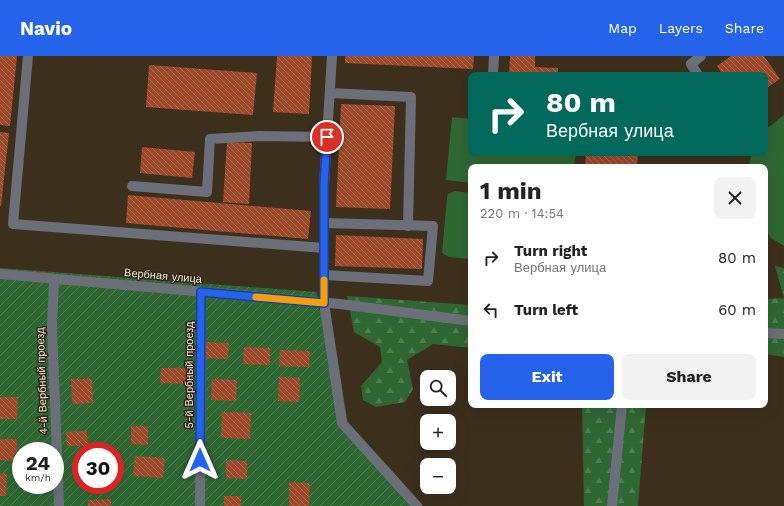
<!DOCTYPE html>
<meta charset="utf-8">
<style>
body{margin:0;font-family:"Work Sans",sans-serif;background:#f2f2f2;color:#222;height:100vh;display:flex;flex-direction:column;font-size:15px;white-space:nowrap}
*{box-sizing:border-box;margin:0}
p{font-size:13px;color:#767676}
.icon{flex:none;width:22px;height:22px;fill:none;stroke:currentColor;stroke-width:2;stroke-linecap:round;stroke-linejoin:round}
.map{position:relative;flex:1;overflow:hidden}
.panel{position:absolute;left:468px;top:108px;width:300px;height:244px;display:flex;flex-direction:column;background:#fff;border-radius:8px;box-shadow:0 4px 16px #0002}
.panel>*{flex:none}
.top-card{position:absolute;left:468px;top:16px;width:300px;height:84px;border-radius:8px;box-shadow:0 4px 16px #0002;background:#00695c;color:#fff;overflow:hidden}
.fabs{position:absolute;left:420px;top:314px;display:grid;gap:8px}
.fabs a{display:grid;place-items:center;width:36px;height:36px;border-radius:8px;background:#fff;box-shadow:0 4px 16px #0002;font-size:20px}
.speed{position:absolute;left:12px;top:386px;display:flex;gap:8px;font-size:20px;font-weight:700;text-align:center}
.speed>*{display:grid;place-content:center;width:52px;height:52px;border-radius:50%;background:#fff;box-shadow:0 4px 16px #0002;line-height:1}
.speed small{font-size:10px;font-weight:400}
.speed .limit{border:6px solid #d22;background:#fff;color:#111}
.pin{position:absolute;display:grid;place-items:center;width:34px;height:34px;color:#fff;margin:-17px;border:2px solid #fff;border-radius:50%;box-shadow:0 1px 4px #0007}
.me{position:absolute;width:44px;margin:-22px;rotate:0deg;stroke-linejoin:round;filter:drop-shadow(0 0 3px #0008)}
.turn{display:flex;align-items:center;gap:14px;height:84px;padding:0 12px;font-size:18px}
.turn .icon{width:52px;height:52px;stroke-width:2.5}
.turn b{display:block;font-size:28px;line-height:34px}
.round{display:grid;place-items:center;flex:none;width:42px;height:42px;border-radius:8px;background:#f2f2f2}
.head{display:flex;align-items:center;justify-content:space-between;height:68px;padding:0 12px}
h1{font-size:24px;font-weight:700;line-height:30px}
.primary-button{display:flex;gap:8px;margin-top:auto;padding:8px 12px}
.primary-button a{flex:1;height:46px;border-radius:8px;background:#2563eb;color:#fff;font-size:16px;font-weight:700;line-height:46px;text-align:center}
.primary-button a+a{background:#f2f2f2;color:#222}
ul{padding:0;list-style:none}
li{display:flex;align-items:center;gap:12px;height:52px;padding:0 12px}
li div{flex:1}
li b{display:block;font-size:15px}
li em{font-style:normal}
header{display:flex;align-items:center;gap:24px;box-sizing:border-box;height:56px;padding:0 20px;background:#2563eb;color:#fff}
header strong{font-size:19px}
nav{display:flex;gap:22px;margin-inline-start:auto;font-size:14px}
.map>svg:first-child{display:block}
.green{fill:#2f6733}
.forest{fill:url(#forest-firs)}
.garden{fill:url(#garden-furrows);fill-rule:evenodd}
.building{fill:url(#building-back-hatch)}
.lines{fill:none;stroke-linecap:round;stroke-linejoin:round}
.minor{stroke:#6a6f79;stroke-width:10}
.route-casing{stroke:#184099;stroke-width:10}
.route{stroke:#2563eb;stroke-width:7}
.slow{stroke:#f59e0b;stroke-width:7}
.labels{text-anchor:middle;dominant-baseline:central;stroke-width:3;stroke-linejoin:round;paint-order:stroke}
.street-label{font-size:11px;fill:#eee6da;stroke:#322612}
</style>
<header>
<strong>Navio</strong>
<nav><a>Map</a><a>Layers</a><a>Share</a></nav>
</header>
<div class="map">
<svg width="784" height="450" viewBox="0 0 784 450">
<defs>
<pattern id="forest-firs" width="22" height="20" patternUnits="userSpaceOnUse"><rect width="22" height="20" fill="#2f6733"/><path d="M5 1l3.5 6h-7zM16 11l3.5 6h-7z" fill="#4d7d50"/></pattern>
<pattern id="garden-furrows" width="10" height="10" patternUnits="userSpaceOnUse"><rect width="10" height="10" fill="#2f6733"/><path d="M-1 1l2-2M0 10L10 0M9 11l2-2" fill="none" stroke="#4d7d50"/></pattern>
<pattern id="building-back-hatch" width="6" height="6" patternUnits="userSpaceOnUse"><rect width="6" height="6" fill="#9c4929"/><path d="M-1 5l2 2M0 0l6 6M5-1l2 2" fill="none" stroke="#af6c52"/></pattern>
</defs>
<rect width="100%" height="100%" fill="#3c301c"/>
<g class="green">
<path d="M784,59V190L771,182L765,173V111H748L752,97H765V74Z"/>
<path d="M452,61L471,63V97H576L574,111H471V127L446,124Z"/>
<path d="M455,135L471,137V203L449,201L442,197L447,142L448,138Z"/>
</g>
<g class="forest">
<path d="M775,210L784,212V301L765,298V243L784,242Z"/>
<path d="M347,240L471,249V292L433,288L407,304L413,333L405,346L376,351L363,344L361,330L382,306L380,291L354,276Z"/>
<path d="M582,349H646L638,450H584Z"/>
</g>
<path class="garden" d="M0,212L317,236L319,254L330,255L348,369L423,450H0ZM21,395H55V429H21ZM81,395H115V429H81Z"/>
<g class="building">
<path d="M0,0H17L10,70L0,69Z"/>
<path d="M277,0H312L309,58L273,56Z"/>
<path d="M345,0H474L473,13L345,7Z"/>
<path d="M510,0H535V11L558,12V19H509Z"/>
<path d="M731,0H764L780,23L765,33V19H723L717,10Z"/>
<path d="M149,9L257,17L253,59L146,51Z"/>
<path d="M341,48L395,50L390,153L336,151Z"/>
<path d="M0,76L9,77L1,150H0Z"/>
<path d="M227,86L252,87L249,148L223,146Z"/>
<path d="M142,91L195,96L192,122L140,117Z"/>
<path d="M586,97H638L637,111H585Z"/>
<path d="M128,139L311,155L308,183L126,167Z"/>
<path d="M336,179L423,183L422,213L335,210Z"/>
<path d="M204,286L229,287L228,303L203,302Z"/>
<path d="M244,291L270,292V309L243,308Z"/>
<path d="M280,294L310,295L309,311L279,310Z"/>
<path d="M161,312H189L188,328L160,327Z"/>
<path d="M279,321L300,322L299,346L278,345Z"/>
<path d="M71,323H92L93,347L72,348Z"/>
<path d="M212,323L237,324L236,345L211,344Z"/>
<path d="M0,341H18L17,363H0Z"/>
<path d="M222,356L251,357L250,383L221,382Z"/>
<path d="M131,370H148V389L131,388Z"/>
<path d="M87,375L88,390H67L66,376Z"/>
<path d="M0,383H17V405L0,404Z"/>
<path d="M135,400L165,402L163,422L133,420Z"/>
<path d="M226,404L247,405V423L226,422Z"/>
<path d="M0,417L7,418L6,440H0Z"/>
<path d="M289,426L310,427L309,450H289Z"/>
<rect x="224" y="440" width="17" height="10"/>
<path d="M111,443V450H88V444Z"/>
</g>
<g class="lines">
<g class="minor">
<path d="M28,0L13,168L324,192"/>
<path d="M332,0L324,129V247L342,367L417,450"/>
<path d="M493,19L494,0"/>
<path d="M698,19L691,8L701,0"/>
<path d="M330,37L411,41L408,170"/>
<path d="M132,130L207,136L210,83L259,80L327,81"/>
<path d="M0,218L340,248L471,265"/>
<path d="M324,219L428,225L433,170L324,167"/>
<path d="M54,223L52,271L59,450"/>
<path d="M765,277L784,278"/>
<path d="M200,450L201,236"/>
<path d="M612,450L622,349"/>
</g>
</g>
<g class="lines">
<defs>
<path id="route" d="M200,404L201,236L324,247V129L327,81"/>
</defs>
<use href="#route" class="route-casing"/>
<use href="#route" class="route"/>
<path class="slow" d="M256,241L324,247V224"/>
</g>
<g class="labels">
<g class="street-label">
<text transform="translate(163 220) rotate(5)">Вербная улица</text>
<text transform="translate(189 319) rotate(-90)">5-й Вербный проезд</text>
<text transform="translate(42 325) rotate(-92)">4-й Вербный проезд</text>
</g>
</g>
</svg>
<div class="fabs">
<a><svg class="icon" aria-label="search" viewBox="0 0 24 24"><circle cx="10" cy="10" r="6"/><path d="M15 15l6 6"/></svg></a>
<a>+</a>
<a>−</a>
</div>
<div class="speed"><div>24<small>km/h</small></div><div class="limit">30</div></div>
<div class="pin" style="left:327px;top:81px;background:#d93025"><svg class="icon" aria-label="arrive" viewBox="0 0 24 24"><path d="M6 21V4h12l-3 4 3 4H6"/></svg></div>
<svg class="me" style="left:200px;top:404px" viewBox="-20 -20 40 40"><path d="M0-17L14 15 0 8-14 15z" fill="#2563eb" stroke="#fff" stroke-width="4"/></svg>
<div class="top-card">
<div class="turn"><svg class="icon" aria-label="right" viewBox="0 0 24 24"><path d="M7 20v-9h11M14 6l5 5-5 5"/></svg><div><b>80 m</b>Вербная улица</div></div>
</div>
<section class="panel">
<div class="head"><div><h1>1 min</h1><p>220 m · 14:54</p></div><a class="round"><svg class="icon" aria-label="close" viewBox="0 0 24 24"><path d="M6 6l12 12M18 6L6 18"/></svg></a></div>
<ul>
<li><svg class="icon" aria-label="right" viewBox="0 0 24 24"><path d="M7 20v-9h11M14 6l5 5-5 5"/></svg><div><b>Turn right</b><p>Вербная улица</p></div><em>80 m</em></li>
<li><svg class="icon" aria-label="left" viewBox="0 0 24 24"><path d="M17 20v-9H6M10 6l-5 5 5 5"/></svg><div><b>Turn left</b></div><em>60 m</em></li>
</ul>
<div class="primary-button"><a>Exit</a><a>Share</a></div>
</section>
</div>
